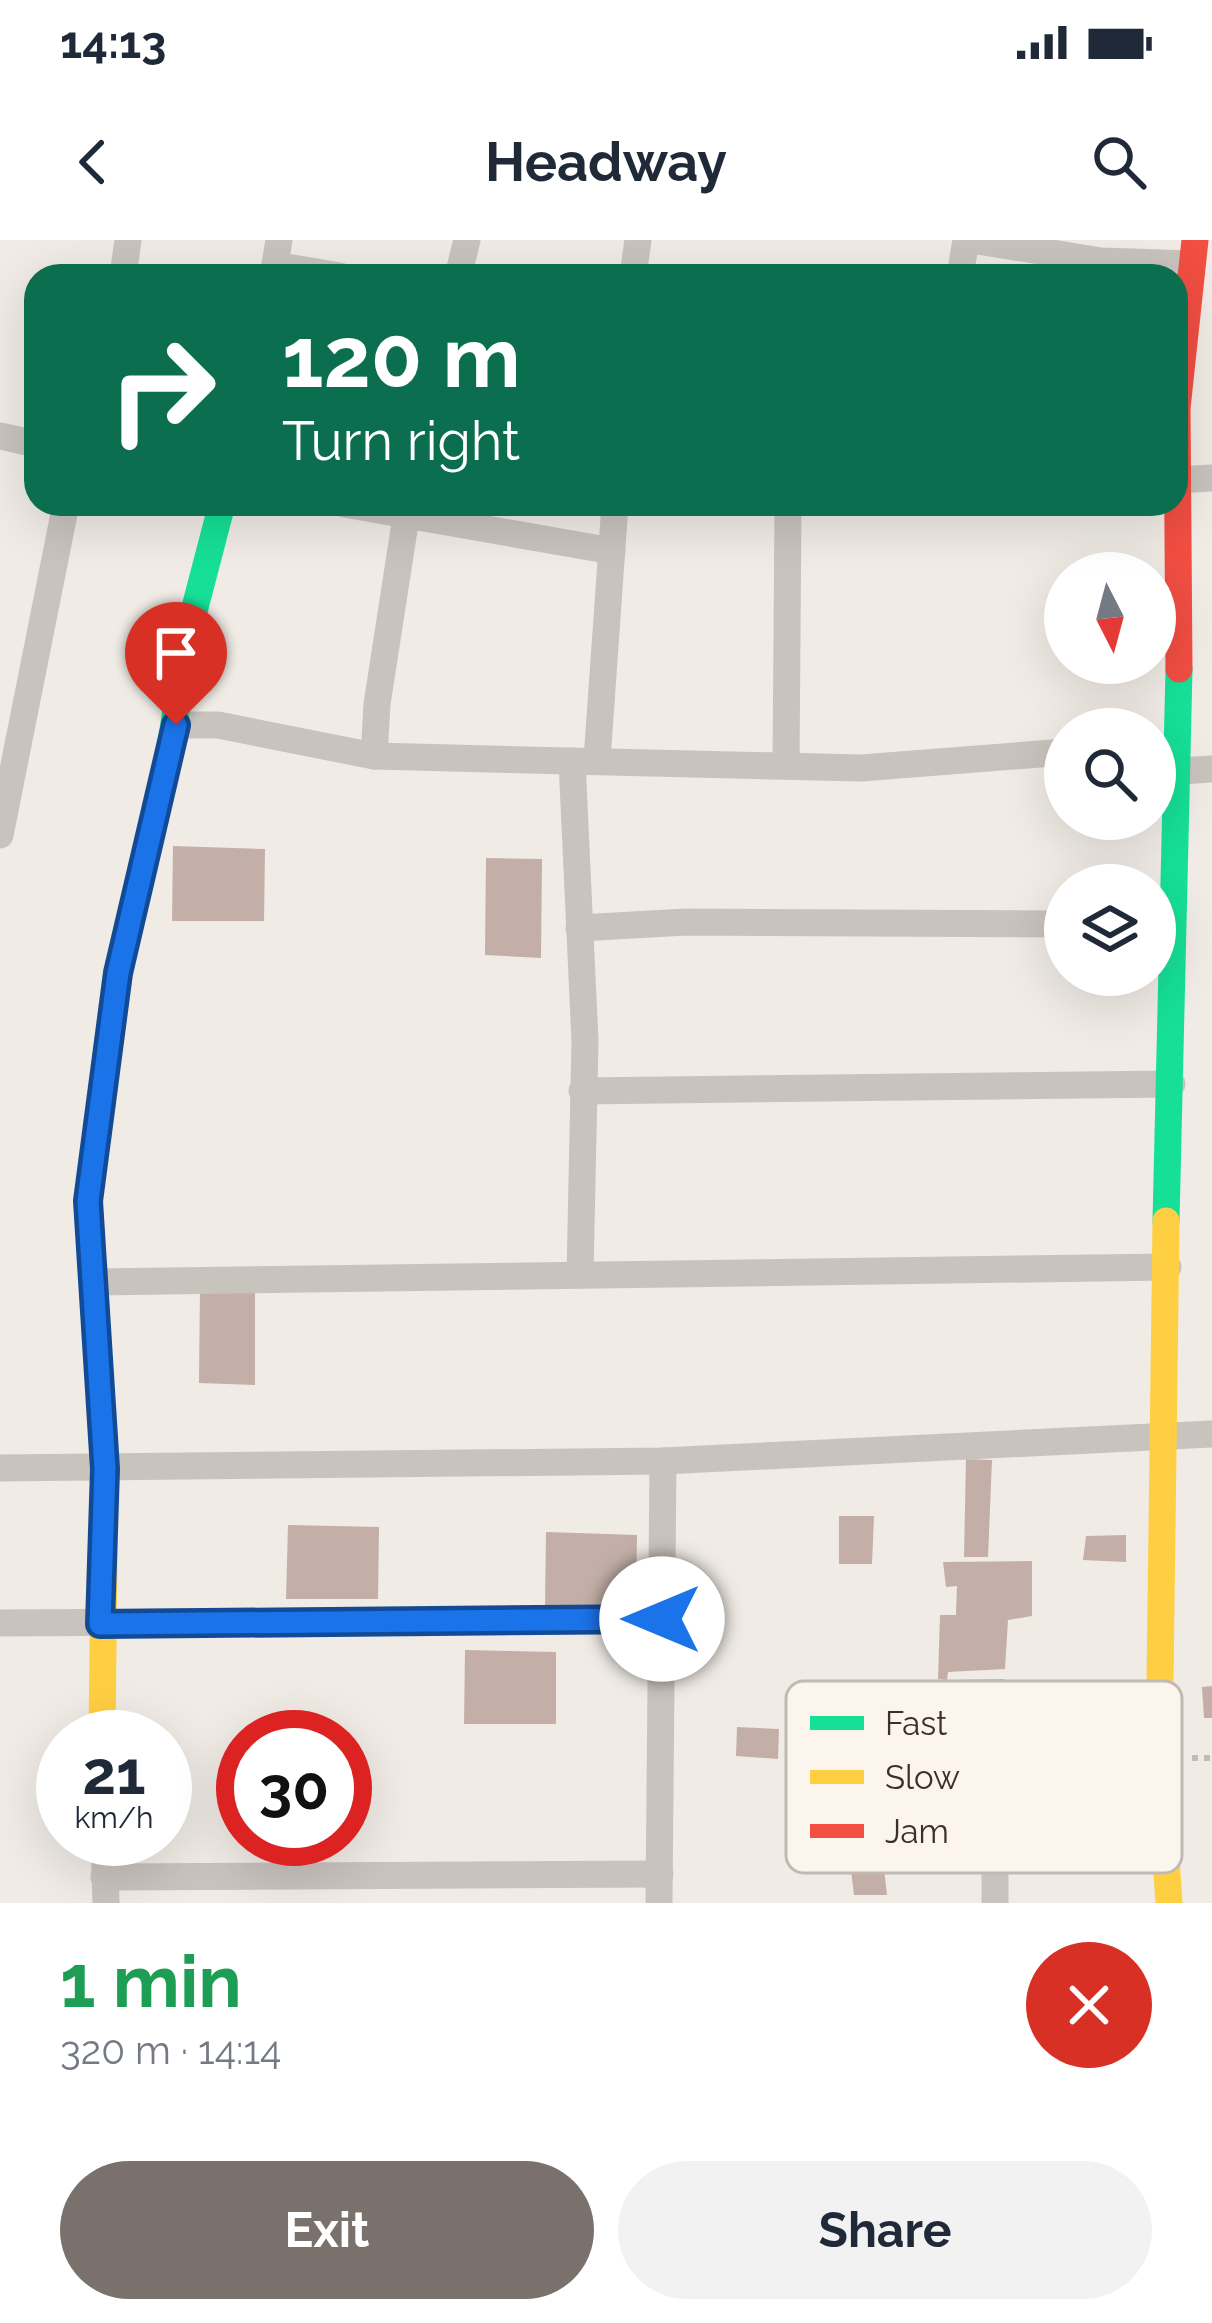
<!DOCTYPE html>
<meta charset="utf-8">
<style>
body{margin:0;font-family:Raleway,sans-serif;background:#f2f2f3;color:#1f2937;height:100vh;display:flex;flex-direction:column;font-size:45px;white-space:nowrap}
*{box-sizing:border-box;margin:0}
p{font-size:39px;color:#747a83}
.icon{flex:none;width:66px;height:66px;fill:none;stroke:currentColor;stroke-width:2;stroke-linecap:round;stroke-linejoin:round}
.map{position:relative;height:1663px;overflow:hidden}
.drawer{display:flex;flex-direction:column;background:#fff;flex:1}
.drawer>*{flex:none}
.banner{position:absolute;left:24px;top:24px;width:1164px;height:252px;border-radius:36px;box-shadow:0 12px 48px #0002;background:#0b6e4f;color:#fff;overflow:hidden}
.needle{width:78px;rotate:174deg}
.controls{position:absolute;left:1044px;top:312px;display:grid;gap:24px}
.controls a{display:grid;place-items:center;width:132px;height:132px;border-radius:50%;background:#fff;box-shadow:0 12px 48px #0002;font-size:60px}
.speed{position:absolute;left:36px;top:1470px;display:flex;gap:24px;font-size:60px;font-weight:700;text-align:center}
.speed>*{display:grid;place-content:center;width:156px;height:156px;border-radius:50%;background:#fff;box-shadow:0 12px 48px #0002;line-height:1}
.speed small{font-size:30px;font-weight:400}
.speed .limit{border:18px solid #d22;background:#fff;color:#111}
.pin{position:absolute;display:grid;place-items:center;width:102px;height:102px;color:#fff;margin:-123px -51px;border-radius:50% 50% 50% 0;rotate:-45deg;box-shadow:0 0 12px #0007}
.pin .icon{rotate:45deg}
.me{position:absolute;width:132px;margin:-66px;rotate:270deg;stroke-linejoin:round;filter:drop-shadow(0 0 9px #0008)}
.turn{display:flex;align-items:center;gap:42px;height:252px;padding:0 60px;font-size:54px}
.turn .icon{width:156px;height:156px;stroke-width:2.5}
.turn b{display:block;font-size:84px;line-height:102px}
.round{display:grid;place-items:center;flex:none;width:126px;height:126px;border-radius:63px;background:#f2f2f3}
.overview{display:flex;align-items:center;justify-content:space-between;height:204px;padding:0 60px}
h1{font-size:72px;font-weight:700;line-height:90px;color:#1e9e55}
.cta{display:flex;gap:24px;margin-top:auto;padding:24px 60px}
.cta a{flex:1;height:138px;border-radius:72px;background:#7a716c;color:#fff;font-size:48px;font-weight:700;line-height:138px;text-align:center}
.cta a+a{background:#f2f2f3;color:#1f2937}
.status{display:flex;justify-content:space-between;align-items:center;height:84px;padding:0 60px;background:#fff;direction:ltr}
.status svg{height:33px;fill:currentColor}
header{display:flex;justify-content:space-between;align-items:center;height:156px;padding:0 60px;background:#fff;font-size:54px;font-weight:700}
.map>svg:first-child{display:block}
.building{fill:#c3afa7}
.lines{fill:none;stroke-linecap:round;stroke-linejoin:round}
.path{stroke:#c2bbb6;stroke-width:6;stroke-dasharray:6 6;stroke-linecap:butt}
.street{stroke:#c9c3be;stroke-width:27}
.fast{stroke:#16e098;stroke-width:27}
.slow{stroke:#ffcf43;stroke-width:27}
.jam{stroke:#f24e42;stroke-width:27}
.route-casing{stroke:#114b97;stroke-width:30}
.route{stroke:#1a73e8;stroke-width:21}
.key{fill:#fbf5ee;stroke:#c1bab4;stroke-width:3}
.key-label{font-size:33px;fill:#3b302b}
</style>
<div class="status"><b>14:13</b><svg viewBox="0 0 49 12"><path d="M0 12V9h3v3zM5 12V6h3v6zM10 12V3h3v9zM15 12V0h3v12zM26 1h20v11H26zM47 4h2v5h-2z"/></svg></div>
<header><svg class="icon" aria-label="back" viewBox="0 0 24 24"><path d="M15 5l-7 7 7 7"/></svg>Headway<svg class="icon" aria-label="search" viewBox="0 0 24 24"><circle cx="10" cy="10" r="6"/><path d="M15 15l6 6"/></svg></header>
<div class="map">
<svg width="1212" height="1663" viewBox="0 0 1212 1663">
<rect width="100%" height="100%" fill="#f0ebe5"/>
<g class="building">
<path d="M173,606L265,609L264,681H172Z"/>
<path d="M486,618L542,619L541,718L485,715Z"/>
<path d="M200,1046H255V1145L199,1143Z"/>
<path d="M966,1219L992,1220L988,1317H964Z"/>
<path d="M839,1276H874L872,1324H839Z"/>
<path d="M288,1285L379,1287L378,1359H286Z"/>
<path d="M546,1292L637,1295L636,1366L545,1367Z"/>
<path d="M1126,1295V1322L1083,1320L1086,1296Z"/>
<path d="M1032,1321V1376L1008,1380L1005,1429L948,1432L947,1440L938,1439L940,1375H956L957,1346L946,1347L943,1322Z"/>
<path d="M465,1410L556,1412V1484H464Z"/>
<path d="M1004,1439L1005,1505L945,1504L947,1440Z"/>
<path d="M1212,1446V1478H1204L1202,1447Z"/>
<path d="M737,1487L779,1489L778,1519L736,1516Z"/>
<path d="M884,1629L887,1655H854L851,1630Z"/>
</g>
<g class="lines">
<path class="path" d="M1192,1518H1212"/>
<g class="street">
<path d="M972,0L1101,21L1192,24"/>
<path d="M275,25L340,36"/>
<path d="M123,36L128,0"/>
<path d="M273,36L279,0"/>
<path d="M458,36L467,0"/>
<path d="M633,36L638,0"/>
<path d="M960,36L966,0"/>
<path d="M0,196L36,204"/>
<path d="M1177,240L1212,238"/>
<path d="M344,264L612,311"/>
<path d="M176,485H218L374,516L527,520L861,528L1065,512"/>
<path d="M374,516L377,464L408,264"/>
<path d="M597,520L615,264"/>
<path d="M572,521L585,801L580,1035"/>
<path d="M786,526L788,264"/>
<path d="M1180,531L1212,529"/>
<path d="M0,595L66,264"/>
<path d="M579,688L686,682L1065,684"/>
<path d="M582,851L1172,844"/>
<path d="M95,1042L1168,1027"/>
<path d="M0,1228L663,1221L1212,1194"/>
<path d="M0,1383L662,1379"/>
<path d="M104,1599L106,1663"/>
<path d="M104,1637L660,1634"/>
<path d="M659,1663L663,1221"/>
<path d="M995,1663V1527L1159,1518"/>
</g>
<g class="fast">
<path d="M170,509L187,398L222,264"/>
<path d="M1166,981L1179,429"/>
</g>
<g class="slow">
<path d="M1166,981L1159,1518L1169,1663"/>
<path d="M91,1007L105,1229L102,1497"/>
</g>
<g class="jam">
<path d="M1179,429L1177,168L1195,0"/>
<path d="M91,1007L88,961L118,732L170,509"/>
</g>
</g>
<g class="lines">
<defs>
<path id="route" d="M176,485L118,733L88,961L105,1229L100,1384L662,1379"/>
</defs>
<use href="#route" class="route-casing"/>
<use href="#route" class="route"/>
</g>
<rect x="786" y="1441" width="396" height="192" rx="18" class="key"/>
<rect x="810" y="1476" width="54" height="14" fill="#16e098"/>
<rect x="810" y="1530" width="54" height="14" fill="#ffcf43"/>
<rect x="810" y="1584" width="54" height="14" fill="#f24e42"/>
<g class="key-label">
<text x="885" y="1495">Fast</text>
<text x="885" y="1549">Slow</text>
<text x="885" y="1603">Jam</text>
</g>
</svg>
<div class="controls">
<a><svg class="needle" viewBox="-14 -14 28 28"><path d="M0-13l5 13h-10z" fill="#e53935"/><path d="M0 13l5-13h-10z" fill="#747a83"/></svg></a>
<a><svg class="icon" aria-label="search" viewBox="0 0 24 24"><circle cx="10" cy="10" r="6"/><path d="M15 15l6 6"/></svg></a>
<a><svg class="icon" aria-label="layers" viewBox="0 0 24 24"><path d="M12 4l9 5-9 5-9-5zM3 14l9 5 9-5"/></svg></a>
</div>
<div class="speed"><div>21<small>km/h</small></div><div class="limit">30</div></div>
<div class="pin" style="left:176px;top:485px;background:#d93025"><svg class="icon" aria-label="arrive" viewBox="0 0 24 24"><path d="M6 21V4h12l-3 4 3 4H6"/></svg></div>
<svg class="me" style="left:662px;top:1379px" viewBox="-20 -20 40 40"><circle r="19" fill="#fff"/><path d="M0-13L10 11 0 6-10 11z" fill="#1a73e8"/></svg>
<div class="banner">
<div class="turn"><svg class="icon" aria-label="right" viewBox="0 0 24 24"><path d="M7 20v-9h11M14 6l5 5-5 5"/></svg><div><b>120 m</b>Turn right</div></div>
</div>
</div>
<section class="drawer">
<div class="overview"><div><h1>1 min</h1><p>320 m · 14:14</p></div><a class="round" style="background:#d93025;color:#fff"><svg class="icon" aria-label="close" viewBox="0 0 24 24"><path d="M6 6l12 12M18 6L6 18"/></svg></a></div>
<div class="cta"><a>Exit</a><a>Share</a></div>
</section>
